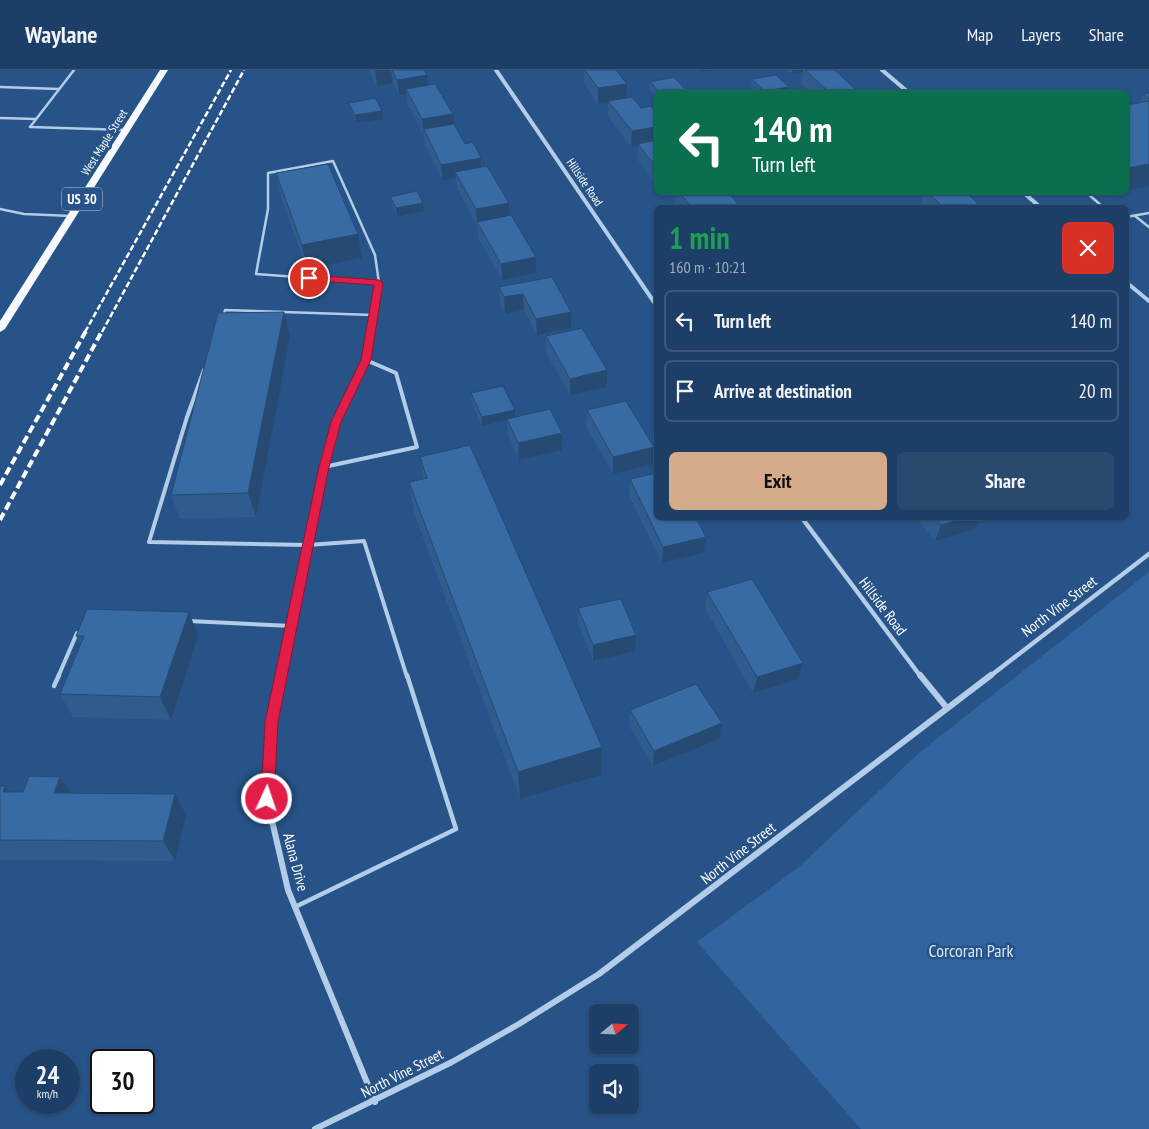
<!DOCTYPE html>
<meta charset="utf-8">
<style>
body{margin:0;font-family:"PT Sans Narrow",sans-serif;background:#2a496f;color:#f1f3f6;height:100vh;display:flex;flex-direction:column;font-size:19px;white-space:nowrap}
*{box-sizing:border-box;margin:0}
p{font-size:16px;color:#a0aebf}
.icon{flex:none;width:28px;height:28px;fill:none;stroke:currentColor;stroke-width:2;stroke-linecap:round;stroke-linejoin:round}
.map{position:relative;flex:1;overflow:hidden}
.details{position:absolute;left:654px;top:135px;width:475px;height:315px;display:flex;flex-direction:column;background:#1d3e66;border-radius:8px;box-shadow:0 1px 4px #0004,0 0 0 1px #3b577a}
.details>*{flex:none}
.top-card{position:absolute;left:654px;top:20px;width:475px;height:105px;border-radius:8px;box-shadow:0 1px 4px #0004,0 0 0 1px #3b577a;background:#0b6e4f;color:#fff;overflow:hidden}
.needle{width:32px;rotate:71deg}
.tools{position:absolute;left:589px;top:934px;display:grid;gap:10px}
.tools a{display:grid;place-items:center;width:50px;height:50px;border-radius:8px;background:#1d3e66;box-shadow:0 1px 4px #0004,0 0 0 1px #3b577a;font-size:25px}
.speed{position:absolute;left:15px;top:979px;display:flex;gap:10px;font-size:25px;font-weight:700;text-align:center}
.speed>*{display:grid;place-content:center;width:65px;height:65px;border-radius:50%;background:#1d3e66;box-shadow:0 1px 4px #0004,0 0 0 1px #3b577a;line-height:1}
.speed small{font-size:12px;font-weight:400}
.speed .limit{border:2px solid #111;border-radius:8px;background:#fff;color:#111}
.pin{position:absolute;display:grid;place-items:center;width:42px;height:42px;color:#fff;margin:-21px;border:2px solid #fff;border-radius:50%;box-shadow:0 1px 5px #0007}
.me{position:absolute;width:55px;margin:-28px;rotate:3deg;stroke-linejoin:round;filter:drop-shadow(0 0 4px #0008)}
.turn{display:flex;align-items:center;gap:18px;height:105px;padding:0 15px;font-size:22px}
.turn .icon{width:65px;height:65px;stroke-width:2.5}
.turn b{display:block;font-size:35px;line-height:42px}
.round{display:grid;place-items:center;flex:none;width:52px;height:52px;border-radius:8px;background:#2a496f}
.head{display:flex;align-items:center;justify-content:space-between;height:85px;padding:0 15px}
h1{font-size:30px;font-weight:700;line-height:38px;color:#1e9e55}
.cta{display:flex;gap:10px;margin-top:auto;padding:10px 15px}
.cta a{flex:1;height:58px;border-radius:8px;background:#d6ab8b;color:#111;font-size:20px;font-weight:700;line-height:58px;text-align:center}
.cta a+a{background:#2a496f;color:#f1f3f6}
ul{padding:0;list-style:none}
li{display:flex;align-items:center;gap:15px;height:62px;margin:0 10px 8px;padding:0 5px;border:2px solid #3b577a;border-radius:8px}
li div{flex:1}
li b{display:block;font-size:19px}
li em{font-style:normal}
header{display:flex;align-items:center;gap:30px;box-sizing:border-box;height:70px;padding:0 25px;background:#1d3e66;border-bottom:1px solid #3b577a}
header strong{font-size:24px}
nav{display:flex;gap:28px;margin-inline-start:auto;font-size:18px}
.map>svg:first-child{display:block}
.green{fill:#32659f}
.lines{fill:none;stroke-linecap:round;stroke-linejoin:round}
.lane-far2{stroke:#b3cce8;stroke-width:2.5}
.lane-far1{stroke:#b3cce8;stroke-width:4}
.lane{stroke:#b3cce8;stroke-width:4.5}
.street-far2{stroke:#b3cce8;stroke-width:4}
.street-far1{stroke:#b3cce8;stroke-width:4.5}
.street{stroke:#b3cce8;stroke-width:6}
.primary{fill:#f6f9fe;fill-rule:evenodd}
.rail-far1{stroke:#fff;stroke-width:2.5;stroke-dasharray:6 2.5;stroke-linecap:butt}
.rail{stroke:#fff;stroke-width:4;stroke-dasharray:8 4;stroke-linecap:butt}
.wall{fill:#305b8d}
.shaded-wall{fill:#274a73}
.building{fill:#386aa4;stroke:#274a73}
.route{fill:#e11d48;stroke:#92132f}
.labels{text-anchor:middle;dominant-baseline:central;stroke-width:5;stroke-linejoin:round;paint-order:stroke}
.far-street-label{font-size:12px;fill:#fff;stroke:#275388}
.shield{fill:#275388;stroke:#becbdb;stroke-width:1}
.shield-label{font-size:14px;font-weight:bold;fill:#fff}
.street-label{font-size:15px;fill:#fff;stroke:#275388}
.near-park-label{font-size:18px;fill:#d7e6f7;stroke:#275388}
</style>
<header>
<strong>Waylane</strong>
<nav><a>Map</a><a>Layers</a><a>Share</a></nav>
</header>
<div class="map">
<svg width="1149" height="1059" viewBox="0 0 1149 1059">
<rect width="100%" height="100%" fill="#275388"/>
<path class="green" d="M1149,502V1059H861L697,872L799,797L920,682Z"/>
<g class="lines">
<g class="lane-far2">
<path d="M74,0L30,57L126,60"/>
<path d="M0,17L59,19"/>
<path d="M0,48L36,49"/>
<path d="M333,91L375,185L379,213L256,204L268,139V103Z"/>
<path d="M1086,122L1104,138"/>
<path d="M0,139L24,144L71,146"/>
<path d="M1135,146L1149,157"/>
<path d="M1126,147L1149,143"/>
<path d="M376,229L379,213"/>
<path d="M223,247L225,240L373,245"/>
</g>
<g class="lane-far1">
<path d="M204,300L187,347L149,472L308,475L364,471L407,607"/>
<path d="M324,397L417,377L396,303L366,290"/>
<path d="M189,551L292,556"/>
<path d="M58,607L77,563"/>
</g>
<g class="lane">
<path d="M54,616L59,605"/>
<path d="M295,837L456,759L407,605"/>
</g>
<g class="street-far2">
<path d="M496,0L656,235"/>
<path d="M882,0L908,22"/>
<path d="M1023,122L1041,138"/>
<path d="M1126,212L1149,231"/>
<path d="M371,262L376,229"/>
</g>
<g class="street-far1">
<path d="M802,448L921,607"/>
<path d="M281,607L324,397L336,353L366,290L371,261"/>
<path d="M989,607L1149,484"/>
</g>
<g class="street">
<path d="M281,605L271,653L267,729L288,820L375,1032"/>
<path d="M920,605L947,638"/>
<path d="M315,1059L452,992L519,954L599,904L991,605"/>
</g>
<path class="primary" d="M160,0H168L5,259L0,262V251Z"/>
<g class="rail-far1">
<path d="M85,262L231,0"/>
<path d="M102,262L244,0"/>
</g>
<g class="rail">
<path d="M0,415L86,261"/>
<path d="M0,450L102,261"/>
</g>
</g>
<g class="wall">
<path d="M369,0H424L428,15L454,54L465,74L481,88L482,97L509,133V145L536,203L502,210L478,168L477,156L457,118L456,108L443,111L425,75L424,65L407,34L406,24L399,25L393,13L377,16Z"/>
<path d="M584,0H616L627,14L626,28L641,38L656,43V114L637,89L638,76L631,77L608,47V32L598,34L584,14Z"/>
<path d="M788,0H835L857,21V22H810L801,14L803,2L792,4Z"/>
<path d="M752,9L788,22H757L751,17Z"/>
<path d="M650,12L685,22H656V27L649,19Z"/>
<path d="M1149,23V116L1126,120V35L1141,32H1140L1143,24Z"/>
<path d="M349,33L382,41L383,49L357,53L351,41Z"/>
<path d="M276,103L358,164L362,188L307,199L281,127Z"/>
<path d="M676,122H719L721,125L741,138H677L675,134Z"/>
<path d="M924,122H966L982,138H923L920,135Z"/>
<path d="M390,127L423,133L424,141L397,147L392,135Z"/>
<path d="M552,207L571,242V258L537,265L524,240L505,244L500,234L499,217Z"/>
<path d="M284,242L290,266L256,447L180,449L171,425Z"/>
<path d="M546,266L607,317L570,325L546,283Z"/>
<path d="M471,323L515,340V347L562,363V380L519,390L508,365L507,350L482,356L471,331Z"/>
<path d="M587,340L653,394L613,404L586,357Z"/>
<path d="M420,387L602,677L601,705L520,729L414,443L409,412L423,409Z"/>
<path d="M630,409L706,467L704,483L662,493L629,426Z"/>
<path d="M917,448H980L975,459L935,471Z"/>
<path d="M707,522L803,593L799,609L753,623L705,538Z"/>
<path d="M578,538L635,581L593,591L578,554Z"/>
<path d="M189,542L198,566L171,650L73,647L60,624L80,574L76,566Z"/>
<path d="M630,640L719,669L653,696L629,656Z"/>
<path d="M0,716L10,722L71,723L186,745L175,791L0,790Z"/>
</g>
<g class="shaded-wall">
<path d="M375,0H391L393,13L377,16Z"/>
<path d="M699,0H711L699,2Z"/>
<path d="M792,0H803V2L792,4Z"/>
<path d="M427,5L428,20L406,19V24L399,25L397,10Z"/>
<path d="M627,14L626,30L598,34V18Z"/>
<path d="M789,17L788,22H764V21Z"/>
<path d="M685,19V22H667Z"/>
<path d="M382,41L383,49L357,53L355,45Z"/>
<path d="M453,44L455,60L424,59V65L422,49Z"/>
<path d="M656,50V72L638,74V76L631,77L632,61L653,51Z"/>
<path d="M481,88L482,104L455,102L456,108L443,111L441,95Z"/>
<path d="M1149,94V116L1126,120V102L1128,98Z"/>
<path d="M423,133L424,141L397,147L396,138Z"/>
<path d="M509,133V149L477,152V156L476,139Z"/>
<path d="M358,164L362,188L307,199L302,175Z"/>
<path d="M536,187V203L502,210L501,194Z"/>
<path d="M523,224L524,240L505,244L504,227Z"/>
<path d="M284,242L290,266L256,447L248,423Z"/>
<path d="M571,242V258L537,265L536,249Z"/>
<path d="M607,300V317L570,325V309Z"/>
<path d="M515,340V348L482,356V347Z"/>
<path d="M562,363V380L519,390L518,373Z"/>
<path d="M654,377L653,394L613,404V387Z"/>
<path d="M966,448H980L975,459L935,471L941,455Z"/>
<path d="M706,467L704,483L662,493L663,477Z"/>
<path d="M189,542L198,566L171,650L160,627Z"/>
<path d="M636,565L635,581L593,591V575Z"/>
<path d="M803,593L799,609L753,623L757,607Z"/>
<path d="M722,653L719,669L653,696L654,681Z"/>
<path d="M602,677L601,705L520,729L518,702Z"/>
<path d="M60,707L74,728L54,723Z"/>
<path d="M5,716L21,737L3,722Z"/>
<path d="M175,724L186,745L175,791L163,771Z"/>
</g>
<g class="building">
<path d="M392,0H424L427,5L397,10Z"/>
<path d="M585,0H616L627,14L598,18Z"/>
<path d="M805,0H835L857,21L847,22H829Z"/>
<path d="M776,5L789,17L764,21L752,9Z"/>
<path d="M674,7L685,19L667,22H659L650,12Z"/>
<path d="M435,14L453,44L422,49L406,19Z"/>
<path d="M1149,23V29L1143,24Z"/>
<path d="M632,27L641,38L651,36L656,43V50L653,51L656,55V57L632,61L608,31Z"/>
<path d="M375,28L382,41L355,45L349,33Z"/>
<path d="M1149,31V94L1128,98L1126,97V35Z"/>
<path d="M454,54L465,74L473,72L481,88L441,95L424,59Z"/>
<path d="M656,70V97L638,74Z"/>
<path d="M328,94L358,164L302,175L276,103Z"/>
<path d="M487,96L509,133L476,139L455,102Z"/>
<path d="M417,121L423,133L396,138L390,127Z"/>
<path d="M679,122H719L721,125L729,123L741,138H692Z"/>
<path d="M928,122H966L982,138H944Z"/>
<path d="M511,145L536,187L501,194L477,152Z"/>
<path d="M552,207L571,242L536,249L523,224L504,227L499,217Z"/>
<path d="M284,242L248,423L171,425L218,243Z"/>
<path d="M582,258L607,300L570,309L546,266Z"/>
<path d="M503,316L515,340L482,347L471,323Z"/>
<path d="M626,331L654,377L613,387L587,340Z"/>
<path d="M550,339L562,363L518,373L507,349Z"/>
<path d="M470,375L602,677L518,702L409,412L427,408L420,387Z"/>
<path d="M656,403V448H696L706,467L663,477L630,409Z"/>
<path d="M935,448H966L941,455Z"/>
<path d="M752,509L803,593L757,607L707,522Z"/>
<path d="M621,529L636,565L593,575L578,538Z"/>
<path d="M87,539L189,542L160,627L60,624L84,566H76Z"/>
<path d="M696,614L722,653L654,681L630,640Z"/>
<path d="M29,706L60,707L54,723L175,724L163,771L0,770V716H5L3,722H23Z"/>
</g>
<path class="route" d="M309,205L379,210L383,213L371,290L341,352L329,397L278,652L274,729L272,733L267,735L263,733L261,729L265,652L319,397L331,352L361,290L374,215L306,210L305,208Z"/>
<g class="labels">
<g class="far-street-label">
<text transform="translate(104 72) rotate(-58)">West Maple Street</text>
<text transform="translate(585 112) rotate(56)">Hillside Road</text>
</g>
<rect class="shield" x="62" y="117.5" width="40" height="23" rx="4"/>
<g class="shield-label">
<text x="82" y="129">US 30</text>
</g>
<g class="street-label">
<text transform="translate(883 536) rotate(53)">Hillside Road</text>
<text transform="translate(1059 536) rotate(-37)">North Vine Street</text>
<text transform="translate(738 783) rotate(-38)">North Vine Street</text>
<text transform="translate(296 792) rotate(75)">Alana Drive</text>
<text transform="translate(402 1003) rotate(-27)">North Vine Street</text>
</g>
<g class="near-park-label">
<text x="971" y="880">Corcoran Park</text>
</g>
</g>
</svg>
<div class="tools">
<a><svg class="needle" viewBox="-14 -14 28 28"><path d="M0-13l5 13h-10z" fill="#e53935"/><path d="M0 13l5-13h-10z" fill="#a0aebf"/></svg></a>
<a><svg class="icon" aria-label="sound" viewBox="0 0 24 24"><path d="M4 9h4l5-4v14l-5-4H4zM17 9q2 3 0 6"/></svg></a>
</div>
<div class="speed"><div>24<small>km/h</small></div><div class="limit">30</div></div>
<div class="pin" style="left:309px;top:208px;background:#d93025"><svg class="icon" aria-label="arrive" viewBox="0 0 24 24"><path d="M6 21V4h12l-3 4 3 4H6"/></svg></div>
<svg class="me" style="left:267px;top:729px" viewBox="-20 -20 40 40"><circle r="17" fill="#e11d48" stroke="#fff" stroke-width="3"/><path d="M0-11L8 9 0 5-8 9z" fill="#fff"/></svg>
<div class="top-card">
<div class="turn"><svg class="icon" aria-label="left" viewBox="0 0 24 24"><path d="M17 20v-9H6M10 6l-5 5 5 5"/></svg><div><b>140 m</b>Turn left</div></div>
</div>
<section class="details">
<div class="head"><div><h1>1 min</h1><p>160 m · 10:21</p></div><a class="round" style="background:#d93025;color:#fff"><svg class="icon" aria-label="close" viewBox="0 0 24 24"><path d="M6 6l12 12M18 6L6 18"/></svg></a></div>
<ul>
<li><svg class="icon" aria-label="left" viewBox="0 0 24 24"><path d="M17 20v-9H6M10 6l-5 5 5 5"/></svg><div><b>Turn left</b></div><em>140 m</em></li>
<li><svg class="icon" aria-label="arrive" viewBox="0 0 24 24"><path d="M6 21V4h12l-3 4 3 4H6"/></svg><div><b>Arrive at destination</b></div><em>20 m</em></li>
</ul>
<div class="cta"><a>Exit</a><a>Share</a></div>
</section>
</div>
